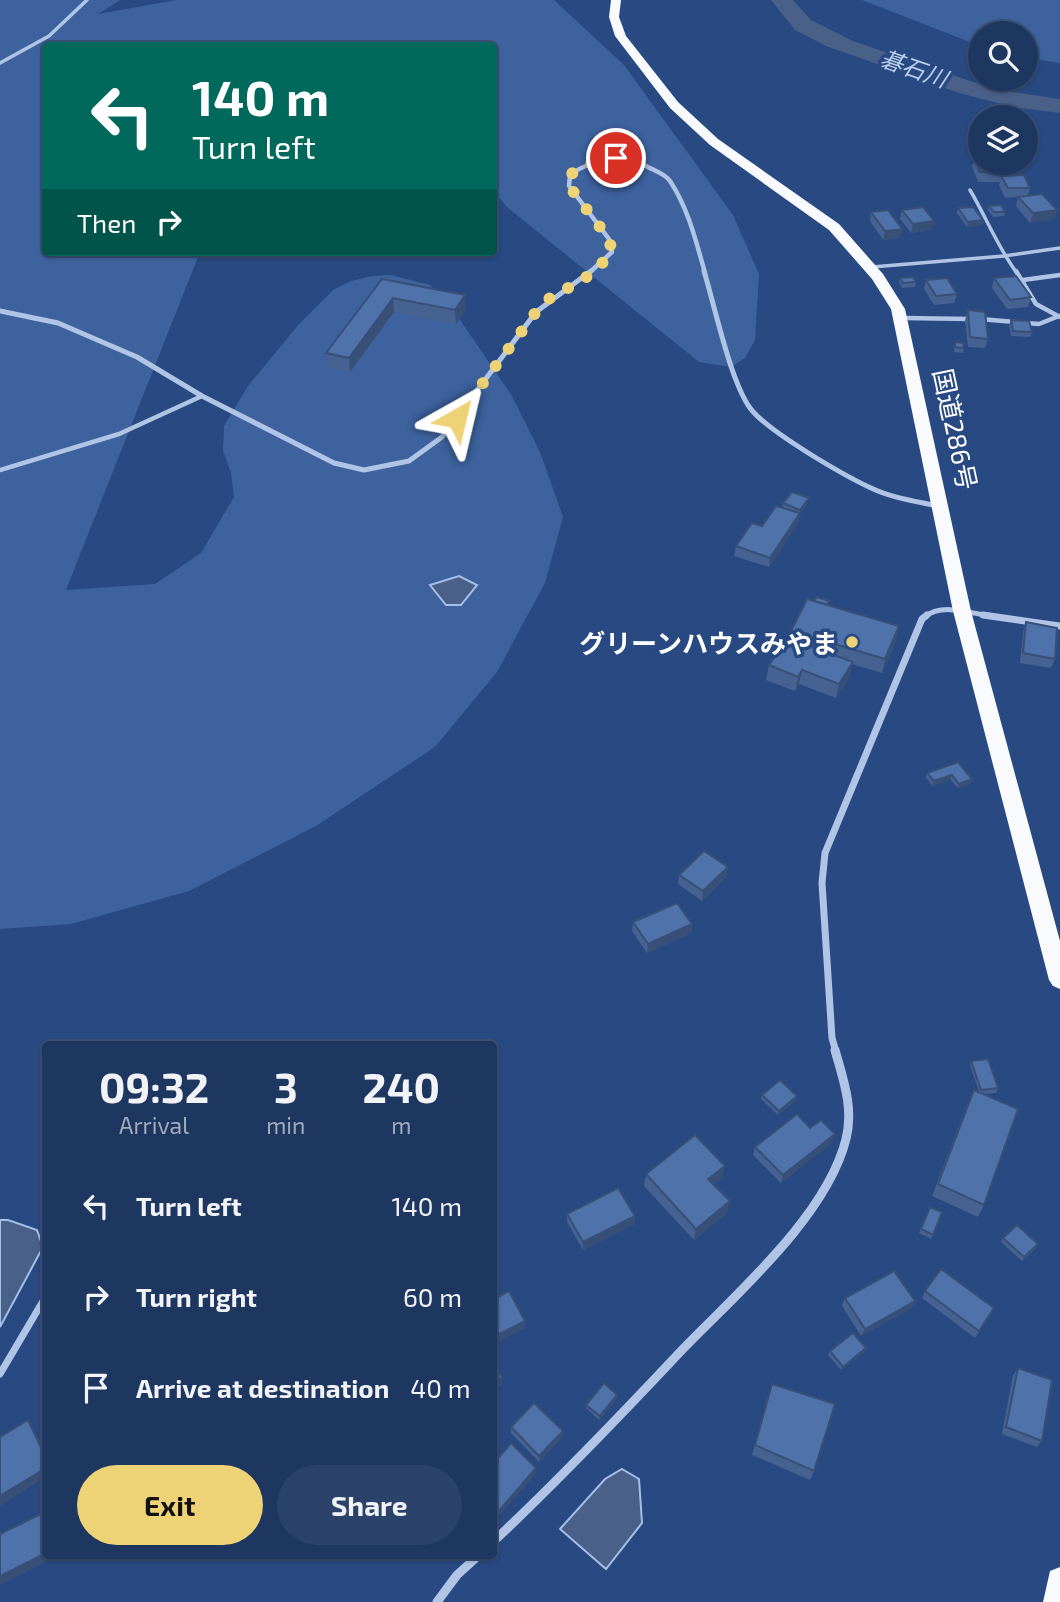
<!DOCTYPE html>
<meta charset="utf-8">
<style>
body{margin:0;font-family:"Exo 2","Noto Sans JP",sans-serif;background:#2b426a;color:#f1f3f6;height:100vh;display:flex;flex-direction:column;font-size:26px;white-space:nowrap}
*{box-sizing:border-box;margin:0}
p{font-size:23px;color:#a1acbd}
.icon{flex:none;width:38px;height:38px;fill:none;stroke:currentColor;stroke-width:2;stroke-linecap:round;stroke-linejoin:round}
.map{position:relative;flex:1;overflow:hidden}
.drawer{position:absolute;left:42px;top:1041px;width:455px;height:518px;display:flex;flex-direction:column;background:#1e3761;border-radius:7px;box-shadow:0 2px 5px #0004,0 0 0 2px #3c5176}
.drawer>*{flex:none}
.guide{position:absolute;left:42px;top:42px;width:455px;height:214px;border-radius:7px;box-shadow:0 2px 5px #0004,0 0 0 2px #3c5176;background:#00695c;color:#fff;overflow:hidden}
.fabs{position:absolute;left:968px;top:21px;display:grid;gap:14px}
.fabs a{display:grid;place-items:center;width:70px;height:70px;border-radius:50%;background:#1e3761;box-shadow:0 2px 5px #0004,0 0 0 2px #3c5176;font-size:35px}
.pin{position:absolute;display:grid;place-items:center;width:60px;height:60px;color:#fff;margin:-30px;border:4px solid #fff;border-radius:50%;box-shadow:0 2px 7px #0007}
.me{position:absolute;width:77px;margin:-38px;rotate:37deg;stroke-linejoin:round;filter:drop-shadow(0 0 5px #0008)}
.turn{display:flex;align-items:center;gap:24px;height:147px;padding:0 35px;font-size:32px}
.turn .icon{width:91px;height:91px;stroke-width:2.5}
.turn b{display:block;font-size:49px;line-height:60px}
.then{display:flex;align-items:center;height:66px;padding:0 35px;background:#0003;gap:14px;font-size:26px}
.eta{display:flex;justify-content:space-evenly;align-items:center;height:119px;text-align:center}
.eta b{font-size:42px;font-weight:700;line-height:49px}
.action{display:flex;gap:14px;margin-top:auto;padding:14px 35px}
.action a{flex:1;height:80px;border-radius:42px;background:#eed376;color:#111;font-size:28px;font-weight:700;line-height:80px;text-align:center}
.action a+a{background:#2b426a;color:#f1f3f6}
ul{padding:0;list-style:none}
li{display:flex;align-items:center;gap:21px;height:91px;padding:0 35px}
li div{flex:1}
li b{display:block;font-size:26px}
li em{font-style:normal}
.map>svg:first-child{display:block}
.green{fill:#3d629e}
.water{fill:#496089;stroke:#a5bfe6;stroke-width:2}
.lines{fill:none;stroke-linecap:round;stroke-linejoin:round}
.river{fill:#496089;fill-rule:evenodd}
.service-far2{stroke:#b0c5e6;stroke-width:3.5}
.service-far1{stroke:#b0c5e6;stroke-width:4.5}
.service{stroke:#b0c5e6;stroke-width:7}
.minor-far3{stroke:#b0c5e6;stroke-width:4.5}
.minor-far2{stroke:#b0c5e6;stroke-width:5}
.minor-far1{stroke:#b0c5e6;stroke-width:7}
.minor{stroke:#b0c5e6;stroke-width:9}
.trunk{fill:#f8fafe;fill-rule:evenodd}
.wall{fill:#456292}
.shaded-wall{fill:#385077}
.building{fill:#5072aa;stroke:#385077;stroke-width:2}
.route{stroke:#eed376;stroke-width:12;stroke-dasharray:0 21.6}
.poi-dot{fill:#eed376;stroke:#284981;stroke-width:2.5}
.labels{text-anchor:middle;dominant-baseline:central;stroke-width:7;stroke-linejoin:round;paint-order:stroke}
.far-water-label{font-size:23px;font-style:italic;fill:#bbcfee;stroke:#284981}
.street-label{font-size:26px;fill:#fff;stroke:#284981}
.poi-label{font-size:26px;font-weight:bold;fill:#fff;stroke:#284981;text-anchor:end}
</style>
<div class="map">
<svg width="1060" height="1602" viewBox="0 0 1060 1602">
<rect width="100%" height="100%" fill="#284981"/>
<g class="green">
<path d="M0,0H120L98,14L176,0H554L624,65L733,215L759,274L755,340L745,358L731,367L699,362L508,208L494,192V46H46V252H200L66,590L155,584L201,553L234,497L231,473L223,451L224,426L248,386L299,324L333,290L351,281L372,276L391,275L430,285L452,308L512,396L540,452L563,517L545,583L497,672L435,747L316,826L189,891L71,924L0,929Z"/>
<path d="M862,0H1060V63L1026,58V33H980V46Z"/>
</g>
<g class="water">
<path d="M459,576L477,585L461,605H446L430,585Z"/>
<path d="M0,1220H8L37,1230L43,1247L0,1327Z"/>
<path d="M622,1469L639,1479L642,1523L606,1569L560,1529L605,1479Z"/>
</g>
<g class="lines">
<path class="river" d="M771,0H793L811,20L853,41L976,83L1013,92L1060,99V113L1013,107L959,93L826,46L795,30Z"/>
<g class="service-far2">
<path d="M0,63L49,36L87,0"/>
<path d="M970,190C986,217 998,248 1017,273"/>
<path d="M872,267L1004,256L1060,248"/>
</g>
<g class="service-far1">
<path d="M1016,271L1036,304L1060,317"/>
<path d="M1023,280L1060,275"/>
<path d="M903,318L970,319"/>
<path d="M980,319L1015,322"/>
<path d="M1025,323L1039,324L1059,316"/>
<path d="M0,470L119,434L202,396"/>
</g>
<path class="service" d="M0,1374L46,1296"/>
<path class="minor-far3" d="M589,273L612,252L609,239L569,186L570,175C594,157 625,154 652,169C658,172 666,175 670,181C688,208 696,241 705,273"/>
<g class="minor-far2">
<path d="M704,271C715,307 730,380 750,408C767,431 843,475 871,488C892,498 915,501 938,506"/>
<path d="M0,311L58,323L137,357L202,396L334,463L364,470L409,461L442,437L536,312L591,271"/>
<path d="M925,617C941,602 974,614 995,617"/>
</g>
<g class="minor-far1">
<path d="M983,615L1060,626"/>
<path d="M836,1052L832,1038L822,883L825,853L922,619L927,615"/>
</g>
<g class="minor">
<path d="M494,1541C559,1480 620,1416 681,1351C735,1295 827,1216 846,1139C854,1108 843,1079 835,1050"/>
<path d="M437,1602L457,1575L478,1556"/>
</g>
<g class="trunk">
<path d="M611,0H621L619,17L626,36L678,102L718,139L839,224L883,274L905,309L971,611L1060,941V989L1053,986L1049,980L953,611L891,309L872,279L829,230L710,145L670,108L615,36L609,17Z"/>
<path d="M1060,1567V1602H1043L1050,1571Z"/>
</g>
</g>
<g class="wall">
<path d="M975,157L1002,172L1001,176L1030,188L1028,195L1054,219L1030,223L1016,206L1018,197L1005,198L999,185L1000,182H978L972,166Z"/>
<path d="M989,206L1005,212L1004,216L993,217L988,210Z"/>
<path d="M958,208L983,220L982,225L967,227L957,213Z"/>
<path d="M902,210L932,230L911,233L900,219Z"/>
<path d="M871,212L902,229L900,238L883,240L870,221Z"/>
<path d="M900,278L916,282L915,287L902,288L899,283Z"/>
<path d="M994,278L1031,297L1028,307L1007,309L992,288Z"/>
<path d="M382,279L466,309L456,324L394,312L350,372L328,368L326,353Z"/>
<path d="M926,280L957,294L954,303L934,305L924,289Z"/>
<path d="M968,310L988,339L985,348L968,347L965,320Z"/>
<path d="M1011,320L1032,332L1030,337L1011,336L1009,325Z"/>
<path d="M955,342L964,348L963,353L954,352Z"/>
<path d="M783,503H808L800,513L798,523L769,567L734,556L736,546L762,526L782,508Z"/>
<path d="M814,601H829L828,605L896,641L882,673L852,664L849,677L836,698L799,684L795,691L766,680L769,665L790,638L791,631Z"/>
<path d="M1026,622L1055,659L1051,668L1020,663L1023,632Z"/>
<path d="M958,762L972,779L970,784L958,788L950,779L933,786L926,778L927,773Z"/>
<path d="M728,867L726,877L702,901L678,884L679,875Z"/>
<path d="M633,922L692,924L691,933L647,953L632,931Z"/>
<path d="M971,1061L998,1088L996,1093L982,1094L984,1205L978,1217L932,1196L968,1103L974,1090L979,1092L970,1065Z"/>
<path d="M762,1095L796,1100L778,1115L761,1099Z"/>
<path d="M810,1128L832,1142L781,1183L753,1155L755,1147Z"/>
<path d="M646,1174L722,1178L714,1184L727,1213L694,1240L644,1186Z"/>
<path d="M930,1207L942,1212L931,1239L919,1233Z"/>
<path d="M567,1214L635,1216L634,1224L583,1250L567,1222Z"/>
<path d="M1003,1238L1036,1248L1022,1261L1001,1242Z"/>
<path d="M925,1291L990,1316L975,1338L922,1298Z"/>
<path d="M845,1298L915,1301L911,1308L861,1336L842,1306Z"/>
<path d="M830,1351L864,1352L841,1370L828,1355Z"/>
<path d="M1018,1368L1042,1441L1037,1447L1002,1434L1013,1375Z"/>
<path d="M772,1384L814,1471L810,1480L752,1455Z"/>
<path d="M617,1395V1398L599,1420L586,1408V1405Z"/>
<path d="M511,1427L562,1438L539,1462L511,1433Z"/>
</g>
<g class="shaded-wall">
<path d="M1057,210L1054,219L1030,223L1033,213Z"/>
<path d="M983,220L982,225L967,227L968,222Z"/>
<path d="M934,221L932,230L911,233L913,224Z"/>
<path d="M902,229L900,238L883,240L885,231Z"/>
<path d="M465,295L466,309L456,324L455,310Z"/>
<path d="M393,298L394,312L350,372L349,358Z"/>
<path d="M809,498L808,503L799,514L800,510Z"/>
<path d="M800,513L798,523L769,567L770,558Z"/>
<path d="M899,626L896,641L882,673L885,659Z"/>
<path d="M853,662L849,677L836,698L839,684Z"/>
<path d="M802,670L799,684L795,691L798,677Z"/>
<path d="M952,775L950,779L933,786L934,781Z"/>
<path d="M972,779L970,784L958,788L959,784Z"/>
<path d="M728,867L726,877L702,901L703,891Z"/>
<path d="M692,924L691,933L647,953L648,944Z"/>
<path d="M797,1096L796,1100L778,1115L779,1111Z"/>
<path d="M835,1134L832,1142L781,1183L783,1175Z"/>
<path d="M725,1166L722,1178L706,1190L708,1179Z"/>
<path d="M730,1201L727,1213L694,1240L696,1229Z"/>
<path d="M635,1216L634,1224L583,1250V1242Z"/>
<path d="M915,1301L911,1308L861,1336L865,1329Z"/>
<path d="M525,1321V1328L494,1345V1337Z"/>
<path d="M866,1348L864,1352L841,1370L843,1367Z"/>
<path d="M502,1377V1384L494,1391V1384Z"/>
<path d="M617,1395V1398L599,1420L600,1416Z"/>
<path d="M28,1420L33,1427L46,1454V1458Z"/>
<path d="M563,1431L562,1438L539,1462V1456Z"/>
<path d="M46,1468V1477L0,1506V1496Z"/>
<path d="M536,1468V1474L496,1519V1514Z"/>
<path d="M46,1553V1556H57L0,1585V1576Z"/>
</g>
<g class="building">
<path d="M975,157H980V163H999L1002,172H980Z"/>
<path d="M1024,175L1030,188H1008L1001,176Z"/>
<path d="M1042,194L1057,210L1033,213L1018,197Z"/>
<path d="M1001,205L1005,212H994L989,206Z"/>
<path d="M923,207L934,221L913,224L902,210Z"/>
<path d="M973,207L983,220L968,222L958,208Z"/>
<path d="M888,210L902,229L885,231L871,212Z"/>
<path d="M1016,276L1031,297L1010,300L994,278Z"/>
<path d="M913,277L916,282L903,283L900,278Z"/>
<path d="M947,278L957,294L936,296L926,280Z"/>
<path d="M382,279L465,295L455,310L393,298L349,358L326,353Z"/>
<path d="M968,310L985,312L988,339L970,337Z"/>
<path d="M1011,320L1029,321L1032,332L1013,331Z"/>
<path d="M955,342L963,343L964,348L955,347Z"/>
<path d="M792,492L809,498L800,510L783,503Z"/>
<path d="M776,506L800,513L770,558L736,546L752,523L762,526Z"/>
<path d="M817,597L829,601L827,605L814,601Z"/>
<path d="M807,599L899,626L885,659L791,631Z"/>
<path d="M1026,622L1057,628L1055,659L1023,653Z"/>
<path d="M788,638L853,662L839,684L802,670L798,677L769,665Z"/>
<path d="M958,762L972,779L959,784L952,775L934,781L927,773Z"/>
<path d="M704,851L728,867L703,891L679,875Z"/>
<path d="M677,903L692,924L648,944L633,922Z"/>
<path d="M988,1059L998,1088L981,1090L971,1061Z"/>
<path d="M780,1080L797,1096L779,1111L762,1095Z"/>
<path d="M974,1090L1018,1109L984,1205L938,1184Z"/>
<path d="M797,1114L810,1128L821,1120L835,1134L783,1175L755,1147Z"/>
<path d="M695,1135L725,1166L708,1179L730,1201L696,1229L646,1174Z"/>
<path d="M618,1188L635,1216L583,1242L567,1214Z"/>
<path d="M930,1207L942,1212L933,1235L921,1229Z"/>
<path d="M1017,1225L1038,1244L1024,1257L1003,1238Z"/>
<path d="M941,1269L994,1308L979,1331L925,1291Z"/>
<path d="M894,1271L915,1301L865,1329L845,1298Z"/>
<path d="M509,1291L525,1321L494,1337V1299Z"/>
<path d="M853,1333L866,1348L843,1367L830,1351Z"/>
<path d="M494,1366L502,1377L494,1384Z"/>
<path d="M1018,1368L1052,1380L1042,1441L1006,1427Z"/>
<path d="M604,1383L617,1395L600,1416L586,1405Z"/>
<path d="M772,1384L835,1404L814,1471L755,1445Z"/>
<path d="M534,1403L563,1431L539,1456L511,1427Z"/>
<path d="M28,1420L46,1458V1468L0,1496V1437Z"/>
<path d="M511,1443L536,1468L496,1514L494,1511V1463Z"/>
<path d="M45,1512L46,1553L0,1576V1534Z"/>
</g>
<g class="lines">
<path class="route" d="M457,418L536,312L553,295L577,284L596,270L612,252L609,239L569,186L570,175L582,166L616,158"/>
</g>
<circle class="poi-dot" cx="852" cy="642" r="7"/>
<g class="labels">
<g class="far-water-label">
<text transform="translate(914 68) rotate(19)">碁石川</text>
</g>
<g class="street-label">
<text transform="translate(956 429) rotate(78)">国道286号</text>
</g>
<g class="poi-label">
<text x="838" y="642">グリーンハウスみやま</text>
</g>
</g>
</svg>
<div class="fabs">
<a><svg class="icon" aria-label="search" viewBox="0 0 24 24"><circle cx="10" cy="10" r="6"/><path d="M15 15l6 6"/></svg></a>
<a><svg class="icon" aria-label="layers" viewBox="0 0 24 24"><path d="M12 4l9 5-9 5-9-5zM3 14l9 5 9-5"/></svg></a>
</div>
<div class="pin" style="left:616px;top:158px;background:#d93025"><svg class="icon" aria-label="arrive" viewBox="0 0 24 24"><path d="M6 21V4h12l-3 4 3 4H6"/></svg></div>
<svg class="me" style="left:457px;top:418px" viewBox="-20 -20 40 40"><path d="M0-17L14 15 0 8-14 15z" fill="#eed376" stroke="#fff" stroke-width="4"/></svg>
<div class="guide">
<div class="turn"><svg class="icon" aria-label="left" viewBox="0 0 24 24"><path d="M17 20v-9H6M10 6l-5 5 5 5"/></svg><div><b>140 m</b>Turn left</div></div>
<div class="then">Then<svg class="icon" aria-label="right" viewBox="0 0 24 24"><path d="M7 20v-9h11M14 6l5 5-5 5"/></svg></div>
</div>
<section class="drawer">
<div class="eta">
<div><b>09:32</b><p>Arrival</p></div>
<div><b>3</b><p>min</p></div>
<div><b>240</b><p>m</p></div>
</div>
<ul>
<li><svg class="icon" aria-label="left" viewBox="0 0 24 24"><path d="M17 20v-9H6M10 6l-5 5 5 5"/></svg><div><b>Turn left</b></div><em>140 m</em></li>
<li><svg class="icon" aria-label="right" viewBox="0 0 24 24"><path d="M7 20v-9h11M14 6l5 5-5 5"/></svg><div><b>Turn right</b></div><em>60 m</em></li>
<li><svg class="icon" aria-label="arrive" viewBox="0 0 24 24"><path d="M6 21V4h12l-3 4 3 4H6"/></svg><div><b>Arrive at destination</b></div><em>40 m</em></li>
</ul>
<div class="action"><a>Exit</a><a>Share</a></div>
</section>
</div>
